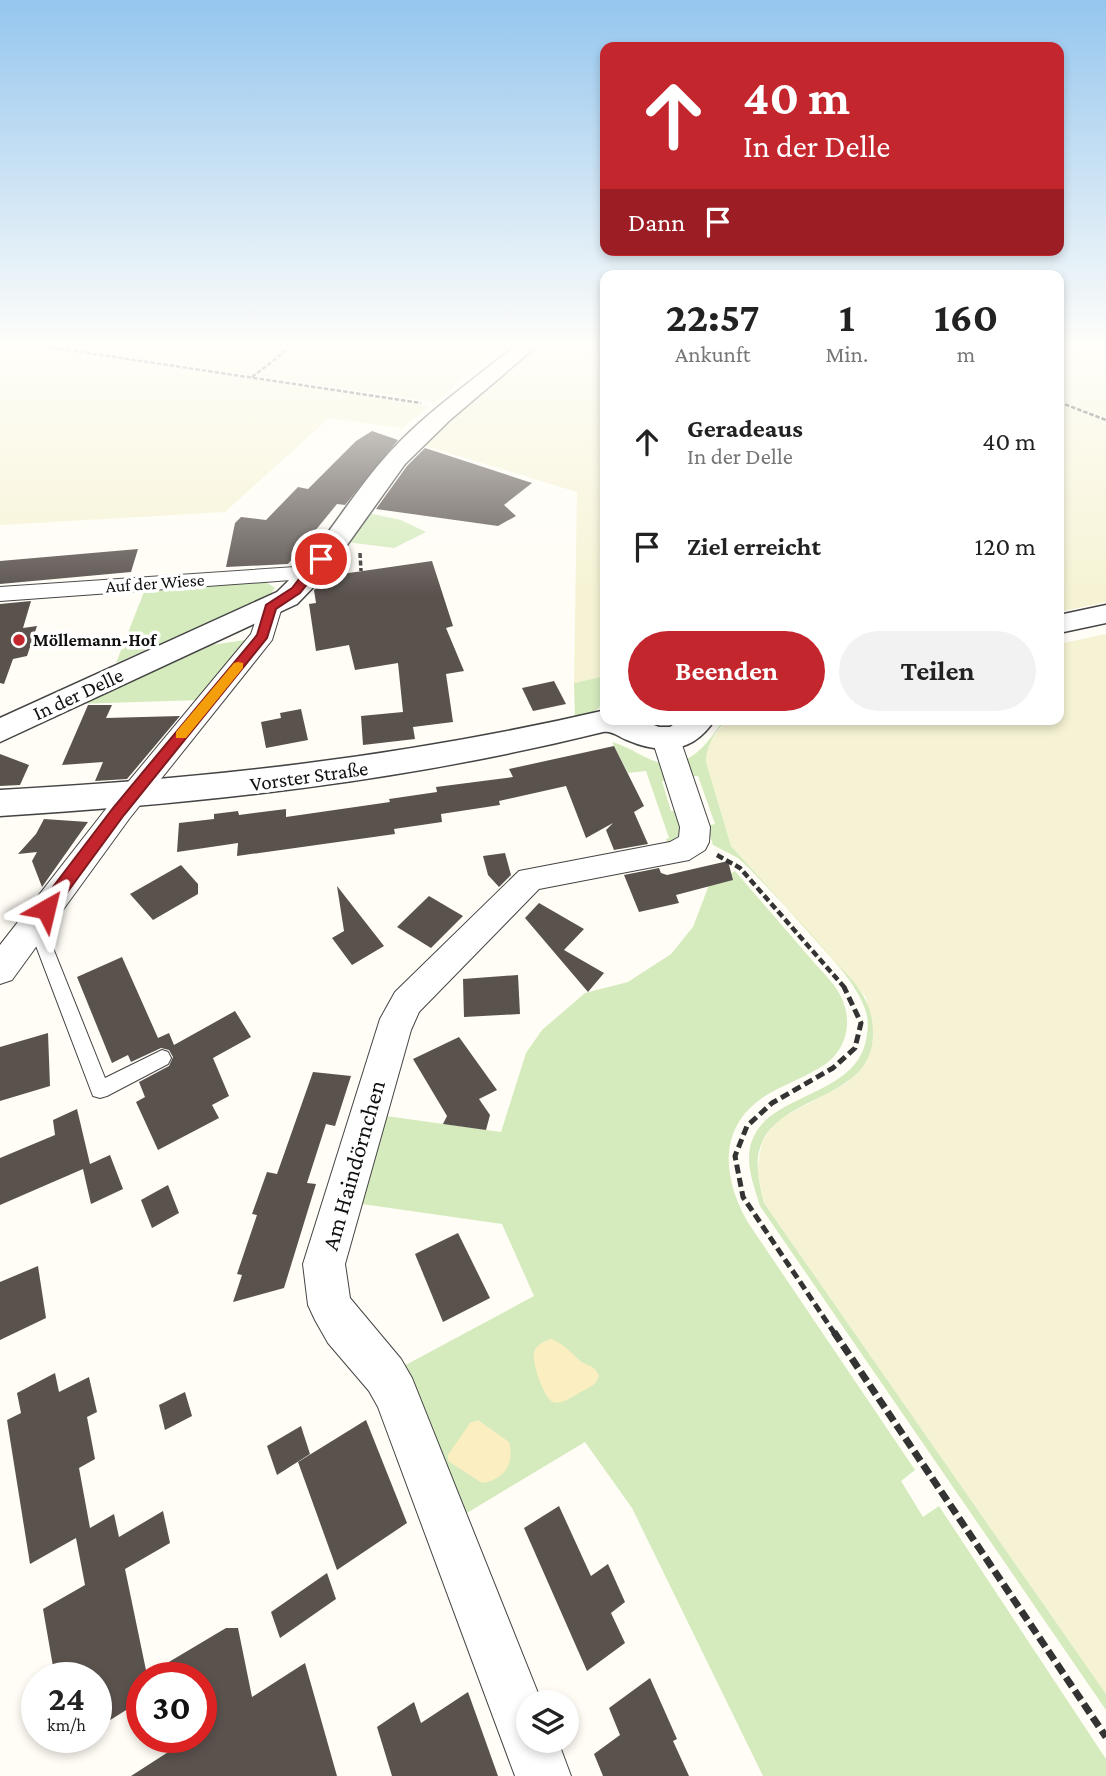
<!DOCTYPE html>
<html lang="de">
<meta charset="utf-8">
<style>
body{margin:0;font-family:"Crimson Pro",serif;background:#f2f2f2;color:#222;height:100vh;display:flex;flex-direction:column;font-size:26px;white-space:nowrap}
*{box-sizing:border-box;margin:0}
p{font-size:23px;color:#767676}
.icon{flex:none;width:38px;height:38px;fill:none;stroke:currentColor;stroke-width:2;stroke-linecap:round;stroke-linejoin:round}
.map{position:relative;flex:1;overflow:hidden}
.sheet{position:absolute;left:600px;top:270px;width:464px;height:455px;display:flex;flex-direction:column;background:#fff;border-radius:14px;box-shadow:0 4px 10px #0003}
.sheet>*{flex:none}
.banner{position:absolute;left:600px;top:42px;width:464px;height:214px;border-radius:14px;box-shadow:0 4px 10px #0003;background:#c4262e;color:#fff;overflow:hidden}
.tools{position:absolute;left:516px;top:1690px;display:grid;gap:14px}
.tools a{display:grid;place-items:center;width:63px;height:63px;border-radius:50%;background:#fff;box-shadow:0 4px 10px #0003;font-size:35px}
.speed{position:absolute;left:21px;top:1662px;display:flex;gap:14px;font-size:35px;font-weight:700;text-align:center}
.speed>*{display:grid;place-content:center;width:91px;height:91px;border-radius:50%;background:#fff;box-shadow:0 4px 10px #0003;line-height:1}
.speed small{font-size:18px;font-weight:400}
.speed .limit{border:10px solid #d22;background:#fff;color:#111}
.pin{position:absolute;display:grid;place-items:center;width:60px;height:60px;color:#fff;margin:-30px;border:4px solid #fff;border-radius:50%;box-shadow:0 2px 7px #0007}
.me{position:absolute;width:77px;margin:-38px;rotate:37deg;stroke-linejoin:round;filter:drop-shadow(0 0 5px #0008)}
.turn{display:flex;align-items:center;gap:24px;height:147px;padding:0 28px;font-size:32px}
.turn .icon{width:91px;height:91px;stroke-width:2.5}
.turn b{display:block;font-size:49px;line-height:60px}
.then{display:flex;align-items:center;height:66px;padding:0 28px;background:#0003;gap:14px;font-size:26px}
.eta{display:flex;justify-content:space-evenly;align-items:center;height:119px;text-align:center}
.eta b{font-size:42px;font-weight:700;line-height:49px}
.cta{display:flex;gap:14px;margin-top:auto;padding:14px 28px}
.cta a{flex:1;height:80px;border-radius:42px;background:#c4262e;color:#fff;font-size:28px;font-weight:700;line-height:80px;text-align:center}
.cta a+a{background:#f2f2f2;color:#222}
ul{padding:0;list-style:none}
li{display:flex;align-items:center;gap:21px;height:105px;padding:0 28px}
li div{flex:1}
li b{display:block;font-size:26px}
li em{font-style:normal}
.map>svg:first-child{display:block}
.farmland{fill:#f6f3d4}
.green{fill:#d5ebbd}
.sand{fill:#fbeec1}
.building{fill:#5a524d}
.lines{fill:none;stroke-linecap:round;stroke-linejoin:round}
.service-casing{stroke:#444;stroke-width:2}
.minor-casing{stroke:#444;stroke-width:2}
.tertiary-casing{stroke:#444;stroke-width:3}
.path-far4{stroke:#333;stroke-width:2.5;stroke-dasharray:4.5 2;stroke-linecap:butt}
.path-far3{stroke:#333;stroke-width:3.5;stroke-dasharray:5 2.5;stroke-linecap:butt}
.path-far2{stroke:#333;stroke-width:4.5;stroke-dasharray:7 3.5;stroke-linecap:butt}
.path-far1{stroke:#333;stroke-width:5;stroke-dasharray:9 4.5;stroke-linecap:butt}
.path{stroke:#333;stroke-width:7;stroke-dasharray:11 5;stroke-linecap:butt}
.service{fill:#fff;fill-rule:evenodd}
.minor{fill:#fff;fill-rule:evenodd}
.tertiary{fill:#fff;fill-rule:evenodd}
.route{fill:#c4262e;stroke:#7f191e;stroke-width:2}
.slow{fill:#f59e0b}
.poi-dot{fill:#c4262e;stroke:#fff;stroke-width:2.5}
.labels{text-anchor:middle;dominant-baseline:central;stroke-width:7;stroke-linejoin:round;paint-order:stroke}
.far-street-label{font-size:18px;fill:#111;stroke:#fff}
.far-poi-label{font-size:18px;font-weight:bold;fill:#111;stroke:#fff;text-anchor:start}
.street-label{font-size:21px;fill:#111;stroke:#fff}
.near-street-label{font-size:24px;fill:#111;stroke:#fff}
</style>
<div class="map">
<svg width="1106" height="1776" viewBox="0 0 1106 1776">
<rect width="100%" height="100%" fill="#fffdf5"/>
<g class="farmland">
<path d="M0,346H31L430,406L402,428L329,418L225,512L0,525Z"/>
<path d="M54,346H503L436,402Z"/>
<path d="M537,346H605V676L574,683L577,492L423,445Z"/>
<path d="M1059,346H1106V419L1059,401Z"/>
<path d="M1059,402L1106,421V602L1059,612Z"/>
<path d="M1106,634V1694L764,1203L757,1170L762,1142L769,1131L778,1120L847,1083L867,1061L873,1040L866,997L731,846L706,762V751L710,741L726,722L731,719H1059V644Z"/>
</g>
<g class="green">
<path d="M368,513L401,520L426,532L394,548L346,542Z"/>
<path d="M266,582L275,588L270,595L116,663L144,592Z"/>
<path d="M252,639L200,700L75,704L204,646Z"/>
<path d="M605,676C605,706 604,710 575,719L574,683Z"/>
<path d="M724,719H731C716,727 706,746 706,762L731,846L853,981C867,999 873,1012 873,1034C873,1098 787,1094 763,1140C753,1160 759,1182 764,1203L1106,1694V1710L760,1206C753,1183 742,1157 755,1134C777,1093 856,1094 866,1040C868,1030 869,1019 865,1009C853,971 779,901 750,869L738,858L713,845L707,826L715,824L698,776H690L685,760C701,753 714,734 724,719Z"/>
<path d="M612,742C631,747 645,760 664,764L669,780L662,781L671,811H678L683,828L680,838L668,844L666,839L669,838L646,771L628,773Z"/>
<path d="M735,871C760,900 786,930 811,959C822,972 837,985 843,1001C852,1024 846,1048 827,1063C810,1075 788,1083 770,1093C718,1123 721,1174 747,1221L915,1470L901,1481L923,1517L939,1506L1106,1759V1776H763L632,1508L585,1442L457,1519L400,1368L534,1296L502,1224L362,1204L386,1116L501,1132L526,1053L542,1030L585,993L628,982L671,954L693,927L709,885Z"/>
</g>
<g class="sand">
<path d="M551,1339C564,1344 568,1350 578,1359C586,1367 594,1363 599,1376C596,1386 588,1388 579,1393C572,1397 561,1405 553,1402C544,1399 531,1360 534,1352C537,1344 543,1342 551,1339Z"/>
<path d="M478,1420L509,1442C515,1463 504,1480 482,1483L448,1461V1455L470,1423Z"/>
</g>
<g class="building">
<path d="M372,431L398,440L345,505L337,504L288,564L226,567L235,523L241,517L266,520L298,487L308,489L356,441Z"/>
<path d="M425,448L532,483L504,505L516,516L498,526L376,509L407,466Z"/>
<path d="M138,549L131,572L0,584V561Z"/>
<path d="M432,561L453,626L446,628L464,671L446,674L453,722L413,727L415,739L363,745L361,716L403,712L398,663L355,670L349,645L316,651L309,604L316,603L314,590L328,576Z"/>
<path d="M31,601L23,628L37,626L27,656L13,659L4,684L0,683V604Z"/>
<path d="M554,681L566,704L533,711L522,688Z"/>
<path d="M88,705H112L106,718L180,716L127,779L95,781L103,762L62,765Z"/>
<path d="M301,709L308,740L266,748L261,722L281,718L280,713Z"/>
<path d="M614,746L644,806L634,812L648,844L614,850L606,830L613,823L586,838L566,786L499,801L500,805L441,814L442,822L394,829L395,834L237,856L238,843L177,852L179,823L214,819V814L238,811L239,815L286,809V817L390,802L389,799L437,792L436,787L513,777L509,769Z"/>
<path d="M0,754L29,765L20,785L0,786Z"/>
<path d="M44,819L88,822L42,887L32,861L37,852L18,854L36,834Z"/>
<path d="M505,853L511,875L499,887L488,875L483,856Z"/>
<path d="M728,861L733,880L676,895L679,903L639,912L624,875L659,868L661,873L667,875Z"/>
<path d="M181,865L198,884V894L153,920L130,894Z"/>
<path d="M337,886L384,946L352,965L332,938L344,931Z"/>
<path d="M429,896L463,916L431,948L397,927Z"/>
<path d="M539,903L584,929L564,950L604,973L588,992L525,918Z"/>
<path d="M122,957L158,1038L169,1033L174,1045L235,1011L251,1037L213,1058L229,1096L212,1105L219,1118L158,1150L136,1102L145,1097L139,1082L169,1066L173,1057L169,1050L161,1048L131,1062L128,1055L112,1063L77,977Z"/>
<path d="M518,975L520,1014L464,1017L463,979Z"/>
<path d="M48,1033L50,1086L0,1101V1047Z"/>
<path d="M459,1037L497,1090L479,1099L490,1115L486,1130L443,1124L447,1116L413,1059Z"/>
<path d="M313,1072L351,1076L335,1126L326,1124L307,1183L316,1184L284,1288L233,1302L242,1275L237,1274L257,1215L252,1214L267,1172L277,1174Z"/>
<path d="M77,1109L90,1164L110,1155L123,1189L91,1204L83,1169L0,1205V1158L55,1135L53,1120Z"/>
<path d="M168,1185L179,1213L152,1228L141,1200Z"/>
<path d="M458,1233L490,1298L443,1322L415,1254Z"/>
<path d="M38,1266L46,1318L0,1340V1282Z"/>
<path d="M55,1373L59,1392L89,1377L97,1412L87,1417L95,1459L79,1468L90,1528L114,1514L119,1537L163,1511L170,1543L125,1569L147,1675L226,1628H238L252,1697L305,1663L337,1776H131L190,1738H201V1678H142V1700L96,1729V1678H55L43,1609L85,1585L76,1538L30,1564L7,1420L21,1413L17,1393Z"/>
<path d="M185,1392L192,1416L165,1430L159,1405Z"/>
<path d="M366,1420L407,1523L337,1570L298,1462Z"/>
<path d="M301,1426L310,1454L277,1475L267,1446Z"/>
<path d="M559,1506L591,1576L608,1564L625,1602L611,1613L625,1643L587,1671L524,1528Z"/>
<path d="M327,1573L336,1599L280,1638L271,1612Z"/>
<path d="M650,1678L677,1739L673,1741L689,1776H603L594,1754L620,1735L609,1708Z"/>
<path d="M468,1692L498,1776H392L377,1727L414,1702L421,1723Z"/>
</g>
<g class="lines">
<defs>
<path id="service" d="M29,924L45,928L105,1078L162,1050L168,1052L171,1058L168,1064L107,1096L100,1098L93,1096L33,938L23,936L21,931L23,926Z"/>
<g id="minor">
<path d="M310,566L318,568L321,573L318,578L0,601V587Z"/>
<path d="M270,600L278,602L282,607L272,640L129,819L12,980L0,984V945L109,805L251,634L262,602Z"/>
<path d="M666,730L676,733L680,739L710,827L709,842L705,850L689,860L539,889L419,1012L411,1030L345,1264L350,1298L401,1359L412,1378L542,1703H528V1741H558L571,1776H515L378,1407L369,1391L328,1343L315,1320L308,1305L303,1264L380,1019L395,992L519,871L670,842L679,837L680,827L652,739L656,733Z"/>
</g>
<g id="tertiary">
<path d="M515,346H537L451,419L405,464L327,573L297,604L0,742V718L277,592C321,551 348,498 388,454C425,413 472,381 515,346Z"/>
<path d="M1106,605V623L1059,633V615Z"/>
<path d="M606,710V719H638L659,727H670L681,719H715C694,753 662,755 627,740C619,737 612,730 603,732C401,782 208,803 0,816V790C207,779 403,757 606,710Z"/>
</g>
</defs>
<use href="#service" class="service-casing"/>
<use href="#minor" class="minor-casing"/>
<use href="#tertiary" class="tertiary-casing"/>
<g class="path-far4">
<path d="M41,346L421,403"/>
<path d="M252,377L292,346"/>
<path d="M1059,402L1106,420"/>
</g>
<path class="path-far3" d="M360,553L361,571"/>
<path class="path-far2" d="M717,855L740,868L845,988"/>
<path class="path-far1" d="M835,1334L743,1197L735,1156L747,1126L772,1103L833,1068L855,1048L861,1023L844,987"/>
<path class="path" d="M834,1332L1106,1737"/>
<use href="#service" class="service"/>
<use href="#minor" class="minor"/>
<use href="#tertiary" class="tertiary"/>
</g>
<linearGradient id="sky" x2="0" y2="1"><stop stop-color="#95c6ee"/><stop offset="0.58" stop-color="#fffefa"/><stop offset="1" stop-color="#fffefa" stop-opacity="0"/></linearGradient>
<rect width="1106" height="595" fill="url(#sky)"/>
<path class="route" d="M317,556L327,559L300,593L276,609L267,638L124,815L52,913H40L38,909L40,904L113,808L257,635L266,605L292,588Z"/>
<path class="slow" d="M238,662L243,663V668L186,738H176V732L234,663Z"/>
<circle class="poi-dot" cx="19" cy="640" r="7"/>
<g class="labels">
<g class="far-street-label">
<text transform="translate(155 583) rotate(-4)">Auf der Wiese</text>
</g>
<g class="far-poi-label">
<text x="33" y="640">Möllemann-Hof</text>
</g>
<g class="street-label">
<text transform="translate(78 694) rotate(-25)">In der Delle</text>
<text transform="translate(309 776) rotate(-8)">Vorster Straße</text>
</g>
<g class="near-street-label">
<text transform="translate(353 1165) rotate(-74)">Am Haindörnchen</text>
</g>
</g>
</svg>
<div class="tools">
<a><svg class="icon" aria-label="layers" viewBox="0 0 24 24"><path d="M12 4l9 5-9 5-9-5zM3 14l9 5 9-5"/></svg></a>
</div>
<div class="speed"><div>24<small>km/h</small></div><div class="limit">30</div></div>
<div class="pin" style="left:321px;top:559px;background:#d93025"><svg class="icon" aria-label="arrive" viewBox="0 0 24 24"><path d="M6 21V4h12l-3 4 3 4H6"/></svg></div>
<svg class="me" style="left:46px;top:909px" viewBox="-20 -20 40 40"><path d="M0-17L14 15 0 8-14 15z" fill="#c4262e" stroke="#fff" stroke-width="4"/></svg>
<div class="banner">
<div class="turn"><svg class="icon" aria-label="ahead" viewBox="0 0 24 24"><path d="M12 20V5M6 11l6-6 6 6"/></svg><div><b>40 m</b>In der Delle</div></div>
<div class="then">Dann<svg class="icon" aria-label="arrive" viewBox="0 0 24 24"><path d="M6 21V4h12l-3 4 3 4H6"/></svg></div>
</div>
<section class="sheet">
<div class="eta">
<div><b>22:57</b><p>Ankunft</p></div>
<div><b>1</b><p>Min.</p></div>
<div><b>160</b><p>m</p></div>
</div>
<ul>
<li><svg class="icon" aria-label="ahead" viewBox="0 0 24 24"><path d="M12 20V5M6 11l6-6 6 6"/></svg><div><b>Geradeaus</b><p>In der Delle</p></div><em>40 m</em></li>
<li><svg class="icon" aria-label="arrive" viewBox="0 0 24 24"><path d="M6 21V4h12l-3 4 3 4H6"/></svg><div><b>Ziel erreicht</b></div><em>120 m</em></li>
</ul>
<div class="cta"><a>Beenden</a><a>Teilen</a></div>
</section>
</div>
